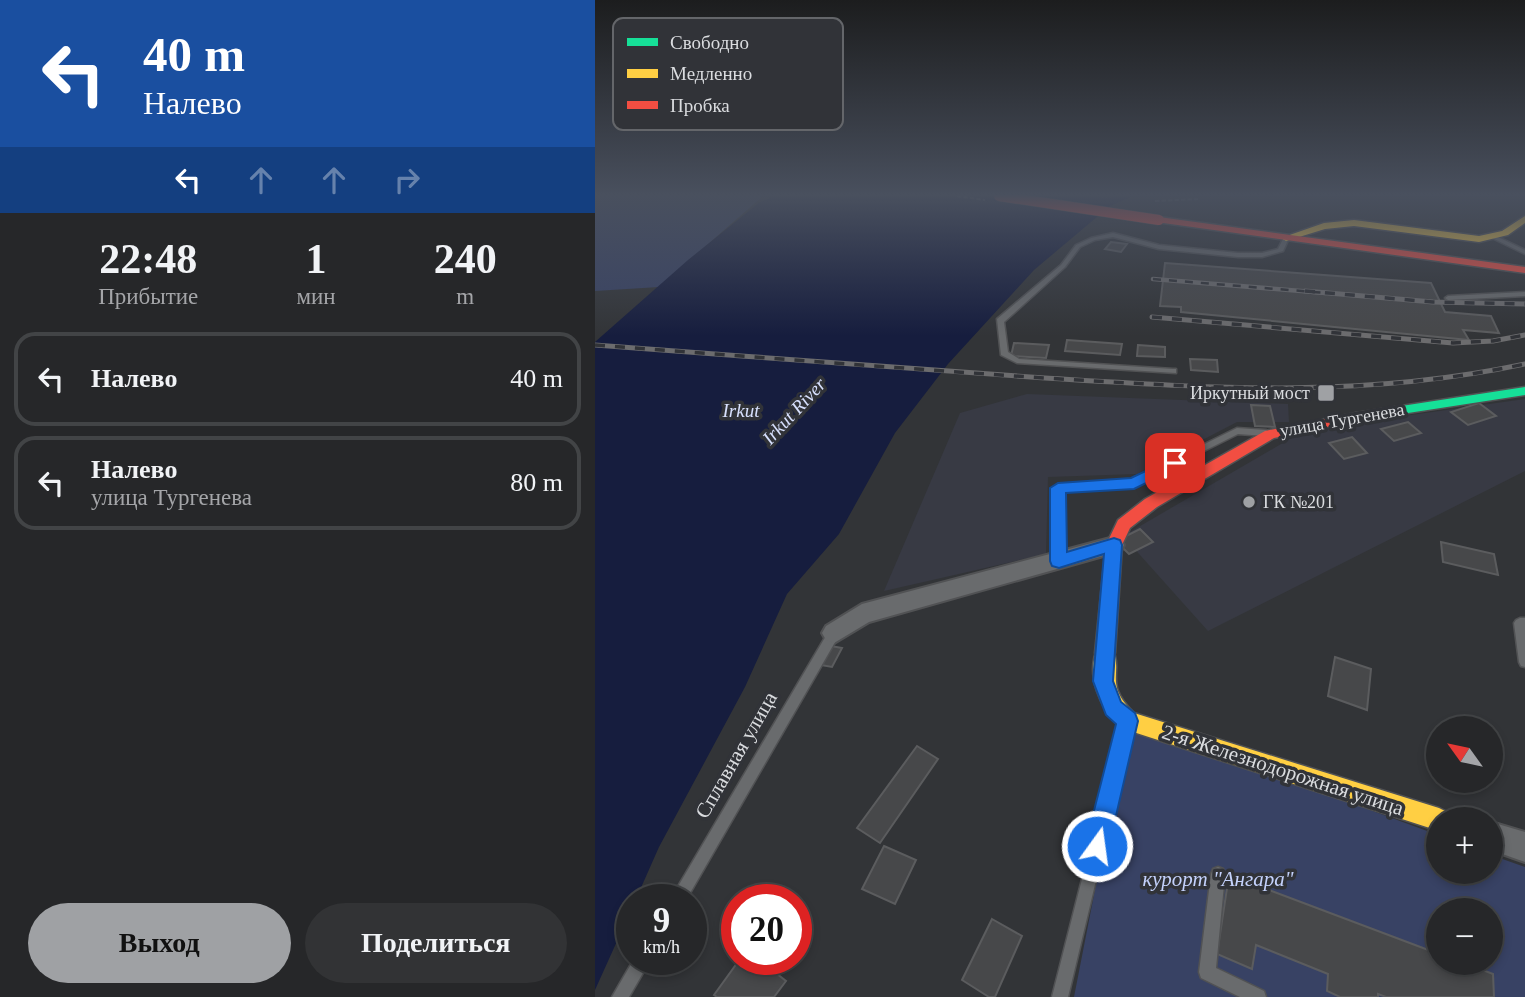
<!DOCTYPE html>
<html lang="ru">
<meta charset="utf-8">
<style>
body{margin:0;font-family:"Times New Roman",serif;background:#323335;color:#f1f3f6;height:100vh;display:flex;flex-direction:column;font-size:26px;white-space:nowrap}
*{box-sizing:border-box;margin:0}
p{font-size:23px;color:#a4a5a8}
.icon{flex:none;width:38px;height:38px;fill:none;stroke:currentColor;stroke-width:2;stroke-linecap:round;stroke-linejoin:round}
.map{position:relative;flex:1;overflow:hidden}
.side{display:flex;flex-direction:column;background:#262729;width:595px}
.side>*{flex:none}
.hud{background:#1a4fa0;color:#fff;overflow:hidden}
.needle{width:46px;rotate:303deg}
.controls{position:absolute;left:831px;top:716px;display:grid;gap:14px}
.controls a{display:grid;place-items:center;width:77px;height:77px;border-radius:50%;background:#262729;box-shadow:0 4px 10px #0003,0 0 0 2px #424446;font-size:35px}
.speed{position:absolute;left:21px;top:884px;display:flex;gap:14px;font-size:35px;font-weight:700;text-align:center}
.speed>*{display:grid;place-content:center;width:91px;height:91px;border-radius:50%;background:#262729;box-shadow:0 4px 10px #0003,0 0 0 2px #424446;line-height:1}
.speed small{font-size:18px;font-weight:400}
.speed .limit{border:10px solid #d22;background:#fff;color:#111}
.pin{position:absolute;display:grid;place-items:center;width:60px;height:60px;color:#fff;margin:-30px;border-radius:14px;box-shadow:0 4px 10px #0006}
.me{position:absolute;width:77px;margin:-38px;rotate:14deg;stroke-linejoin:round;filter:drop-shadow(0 0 5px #0008)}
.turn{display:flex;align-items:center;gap:24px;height:147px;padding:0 28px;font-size:32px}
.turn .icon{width:91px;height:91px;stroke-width:2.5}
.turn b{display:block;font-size:49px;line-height:60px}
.lanes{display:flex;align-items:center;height:66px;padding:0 28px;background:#0003;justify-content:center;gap:35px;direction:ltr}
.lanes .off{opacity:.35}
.eta{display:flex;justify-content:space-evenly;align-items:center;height:119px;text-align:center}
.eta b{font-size:42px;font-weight:800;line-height:49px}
.cta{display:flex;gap:14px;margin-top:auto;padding:14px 28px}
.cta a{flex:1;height:80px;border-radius:42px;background:#9fa1a4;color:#111;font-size:28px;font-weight:800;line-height:80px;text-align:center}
.cta a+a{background:#323335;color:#f1f3f6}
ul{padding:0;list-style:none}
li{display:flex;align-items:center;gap:21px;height:94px;margin:0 14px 10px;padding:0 14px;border:4px solid #424446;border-radius:21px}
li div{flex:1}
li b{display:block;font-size:26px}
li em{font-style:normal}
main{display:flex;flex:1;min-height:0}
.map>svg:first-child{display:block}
.built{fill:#383a44}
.green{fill:#384264;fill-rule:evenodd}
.water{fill:#161d3e}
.building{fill:#47484a;stroke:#5b5c5e;stroke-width:2}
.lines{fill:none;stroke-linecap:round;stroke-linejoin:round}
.lane-casing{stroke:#515254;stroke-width:3}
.street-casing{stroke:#515254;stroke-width:4}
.fast-casing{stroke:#515254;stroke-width:3}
.slow-casing{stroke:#515254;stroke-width:3}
.jam-casing{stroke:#515254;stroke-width:3}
.path{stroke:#707172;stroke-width:2;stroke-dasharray:4.5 2;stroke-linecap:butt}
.lane{fill:#696b6d;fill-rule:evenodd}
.street{fill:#696b6d;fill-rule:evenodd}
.fast{fill:#16e098;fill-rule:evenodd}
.slow{fill:#ffcf43;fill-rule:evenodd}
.jam{fill:#f24e42;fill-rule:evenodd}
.rail-far1-casing{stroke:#6c6c6e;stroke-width:4.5}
.rail-casing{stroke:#6c6c6e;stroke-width:5}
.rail-far1{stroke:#313338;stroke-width:2.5;stroke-dasharray:8;stroke-linecap:butt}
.rail{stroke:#313338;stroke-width:3.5;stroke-dasharray:10;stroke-linecap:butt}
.jam-bridge-casing{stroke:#515254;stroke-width:11;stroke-linecap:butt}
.path-bridge{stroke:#707172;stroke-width:2;stroke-dasharray:4.5 2;stroke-linecap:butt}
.jam-bridge{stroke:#f24e42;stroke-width:10}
.route{fill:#1a73e8;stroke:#114b97;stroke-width:2}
.poi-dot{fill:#9fa1a4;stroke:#313338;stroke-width:2.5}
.labels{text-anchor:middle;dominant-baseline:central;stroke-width:7;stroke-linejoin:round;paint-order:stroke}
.poi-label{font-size:18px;fill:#dadcdf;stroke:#313338;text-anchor:end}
.street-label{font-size:18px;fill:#dadcdf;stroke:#313338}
.water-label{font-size:19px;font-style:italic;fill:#d7e0fd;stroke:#313338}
.near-street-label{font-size:21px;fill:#dadcdf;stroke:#313338}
.near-park-label{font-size:21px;font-style:italic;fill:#c4d2fc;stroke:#313338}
.key{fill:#313338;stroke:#64666a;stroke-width:2}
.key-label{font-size:19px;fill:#dadcdf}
</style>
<main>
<section class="side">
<div class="hud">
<div class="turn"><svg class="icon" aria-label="left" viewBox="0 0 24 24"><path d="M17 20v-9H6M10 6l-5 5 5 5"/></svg><div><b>40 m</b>Налево</div></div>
<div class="lanes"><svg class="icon" aria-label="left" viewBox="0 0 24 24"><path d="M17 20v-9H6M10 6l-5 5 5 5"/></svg><svg class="icon off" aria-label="ahead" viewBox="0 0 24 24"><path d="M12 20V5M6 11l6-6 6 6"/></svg><svg class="icon off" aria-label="ahead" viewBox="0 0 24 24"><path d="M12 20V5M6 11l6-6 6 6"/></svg><svg class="icon off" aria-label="right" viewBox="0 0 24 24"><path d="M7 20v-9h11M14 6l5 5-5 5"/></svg></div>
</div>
<div class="eta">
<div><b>22:48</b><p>Прибытие</p></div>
<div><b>1</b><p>мин</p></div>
<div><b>240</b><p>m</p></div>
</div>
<ul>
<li><svg class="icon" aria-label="left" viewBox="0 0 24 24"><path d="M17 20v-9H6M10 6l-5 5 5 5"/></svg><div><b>Налево</b></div><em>40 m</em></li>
<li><svg class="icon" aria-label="left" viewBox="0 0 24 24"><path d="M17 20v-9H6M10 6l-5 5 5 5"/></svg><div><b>Налево</b><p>улица Тургенева</p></div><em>80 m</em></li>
</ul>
<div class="cta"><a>Выход</a><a>Поделиться</a></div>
</section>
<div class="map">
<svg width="930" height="997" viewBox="0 0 930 997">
<rect width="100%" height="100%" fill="#323437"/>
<g class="built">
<path d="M432,394L693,404L694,422H642L542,474L453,477L451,554L289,591L365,413Z"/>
<path d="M930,399V471L613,631L528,536L698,437L766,422Z"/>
</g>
<g class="green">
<path d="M0,196H168L64,287L0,291Z"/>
<path d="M533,721L843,835L844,872H896V855L930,867V997H479ZM844,910H896V962H844Z"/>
</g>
<path class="water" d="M179,196H498C512,200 524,196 538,196L515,206L439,270L353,364L300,433L244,534L192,594L150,687L64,847L41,899L37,900V908L0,990V342L93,260L165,202Z"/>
<g class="building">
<path d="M516,242L532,244L526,252L510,249Z"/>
<path d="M570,263L836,283L850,312L896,316L904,333L868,330L874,340L586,312V307L565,306Z"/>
<path d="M472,340L527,344L525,355L470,351Z"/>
<path d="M419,343L454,345L451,358L416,356Z"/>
<path d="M543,345L570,347V357L542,356Z"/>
<path d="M595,359L622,360L623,372L596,370Z"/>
<path d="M884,403L901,416L873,425L856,412Z"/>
<path d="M656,405L675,406L680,427L660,426Z"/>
<path d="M813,422L826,433L799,441L786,429Z"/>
<path d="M757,437L772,453L749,459L734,443Z"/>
<path d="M545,529L558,542L534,554L521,541Z"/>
<path d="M846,542L899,554L903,575L848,562Z"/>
<path d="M236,646L247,648L237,667L226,665Z"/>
<path d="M740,657L776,669L772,710L733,696Z"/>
<path d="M322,746L343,759L285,843L262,828Z"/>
<path d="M289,846L321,860L300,904L267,889Z"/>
<path d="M634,875L844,954V962H867L898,974L899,997H791L783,994V997H745L732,991L733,974L661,945L657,969L622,954Z"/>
<path d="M397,919L427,936L400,997H394L367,980Z"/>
<path d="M145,959H163L191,981L179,997H122L119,995Z"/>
</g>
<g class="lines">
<defs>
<g id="lane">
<path d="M518,233L564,245L643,253H667L683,249L689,237L694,238L688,251L667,257H643L564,249L518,237L500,240L485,247L470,267L409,322L413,352L424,359L578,369H581V373L422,363L406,355L402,319L466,265L481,245L496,238Z"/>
<path d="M897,236H901L930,250V254L897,238Z"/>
<path d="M930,292V296L853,300L850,298L853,296Z"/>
<path d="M642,428L671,430L675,433L671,436L643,434L539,486L468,491V561L467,564L463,565L459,564L458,561V488L460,486L537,480Z"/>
<path d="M925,618H930V667L926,666L924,662L919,623L921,620Z"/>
<path d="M239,628L243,629L245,633L243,637L91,900H75L235,629Z"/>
<path d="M532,720L537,722L538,726L473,997H457L526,726L527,722Z"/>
<path d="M623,867L628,869L630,874L621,968L669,991L671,997H645L606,978L604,972L616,874L618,869Z"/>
<path d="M39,959H56L34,997H17Z"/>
</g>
<g id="street">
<path d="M519,537L526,539L529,545L526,551L274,622L239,643L231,640L227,633L231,626L267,604Z"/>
<path d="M896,822L930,832V862L896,850Z"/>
</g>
<path id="fast" d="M930,387V395L761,421L754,417L761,413Z"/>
<g id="slow">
<path d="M930,216V223L913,235L884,242L759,226L730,229L691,241L686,238L729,223L759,220L884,236L907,231Z"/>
<path d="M510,644L517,647C529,674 508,683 539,713L844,808L852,812L855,819H844V831L526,728C505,708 490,675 503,647Z"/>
</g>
<g id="jam">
<path d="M564,217L930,267V273L561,222L559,220Z"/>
<path d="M761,413L766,414L768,417L766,420L679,438L562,507L535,528L527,545L520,653L517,659L510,662L503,659L500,653L511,545L523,520L550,499L670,431Z"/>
</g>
</defs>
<use href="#lane" class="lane-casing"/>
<use href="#street" class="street-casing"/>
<use href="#fast" class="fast-casing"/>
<use href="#slow" class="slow-casing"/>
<use href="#jam" class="jam-casing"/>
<path class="path" d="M560,201L603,199"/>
<use href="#lane" class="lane"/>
<use href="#street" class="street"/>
<use href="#fast" class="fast"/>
<use href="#slow" class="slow"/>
<use href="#jam" class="jam"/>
<defs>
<path id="rail-far1" d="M558,279L731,293"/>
<g id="rail">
<path d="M710,291L838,302L930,304"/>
<path d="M557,317L858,343L898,341L930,335"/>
<path d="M0,345C150,356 300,368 450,378C616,388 765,399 930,364"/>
</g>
</defs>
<use href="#rail-far1" class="rail-far1-casing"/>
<use href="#rail" class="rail-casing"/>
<use href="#rail-far1" class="rail-far1"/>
<use href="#rail" class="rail"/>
<defs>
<path id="jam-bridge" d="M404,196L564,220"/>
</defs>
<use href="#jam-bridge" class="jam-bridge-casing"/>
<path class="path-bridge" d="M362,196L390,200"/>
<use href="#jam-bridge" class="jam-bridge"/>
</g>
<linearGradient id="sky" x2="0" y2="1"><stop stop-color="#1c1d1e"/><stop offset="0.58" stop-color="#49505e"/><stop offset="1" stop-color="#49505e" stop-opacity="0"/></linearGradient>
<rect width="930" height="336" fill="url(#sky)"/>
<path class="route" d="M580,457L586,459L588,463L586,466L539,489L471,493L472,552L519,538L525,540L527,545L518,681L526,702L540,713L543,721L514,846L510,855L502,858L493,855L490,846L521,724L511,715L498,681L509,554L464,568L457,566L455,561V488L463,483L536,478Z"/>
<g class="poi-dot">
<rect x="722" y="384" width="18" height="18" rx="3.5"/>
<circle cx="654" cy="502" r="7"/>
</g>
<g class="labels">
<g class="poi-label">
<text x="715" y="393">Иркутный мост</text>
<text x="668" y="502" text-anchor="start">ГК №201</text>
</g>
<g class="street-label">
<text transform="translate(747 420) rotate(-10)">улица Тургенева</text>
</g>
<g class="water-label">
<text x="146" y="410">Irkut</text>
<text transform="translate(199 411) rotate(-47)">Irkut River</text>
</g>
<g class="near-street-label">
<text transform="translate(141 755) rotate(-60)">Сплавная улица</text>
<text transform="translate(688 770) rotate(18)">2-я Железнодорожная улица</text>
</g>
<g class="near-park-label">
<text x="623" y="879">курорт "Ангара"</text>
</g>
</g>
<rect x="18" y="18" width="230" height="112" rx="10" class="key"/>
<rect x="32" y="38" width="31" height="8" fill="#16e098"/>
<rect x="32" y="69" width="31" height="9" fill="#ffcf43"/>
<rect x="32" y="101" width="31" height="8" fill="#f24e42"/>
<g class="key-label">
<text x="75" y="49">Свободно</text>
<text x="75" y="80">Медленно</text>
<text x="75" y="112">Пробка</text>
</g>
</svg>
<div class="controls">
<a><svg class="needle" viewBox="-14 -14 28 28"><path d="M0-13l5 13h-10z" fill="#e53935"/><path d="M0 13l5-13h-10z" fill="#a4a5a8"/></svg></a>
<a>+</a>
<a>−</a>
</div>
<div class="speed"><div>9<small>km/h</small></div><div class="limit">20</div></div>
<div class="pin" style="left:580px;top:463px;background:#d93025"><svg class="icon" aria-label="arrive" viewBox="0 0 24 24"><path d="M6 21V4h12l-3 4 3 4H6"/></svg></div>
<svg class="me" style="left:502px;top:846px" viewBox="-20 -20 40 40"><circle r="17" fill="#1a73e8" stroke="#fff" stroke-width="3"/><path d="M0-11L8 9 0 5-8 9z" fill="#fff"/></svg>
</div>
</main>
